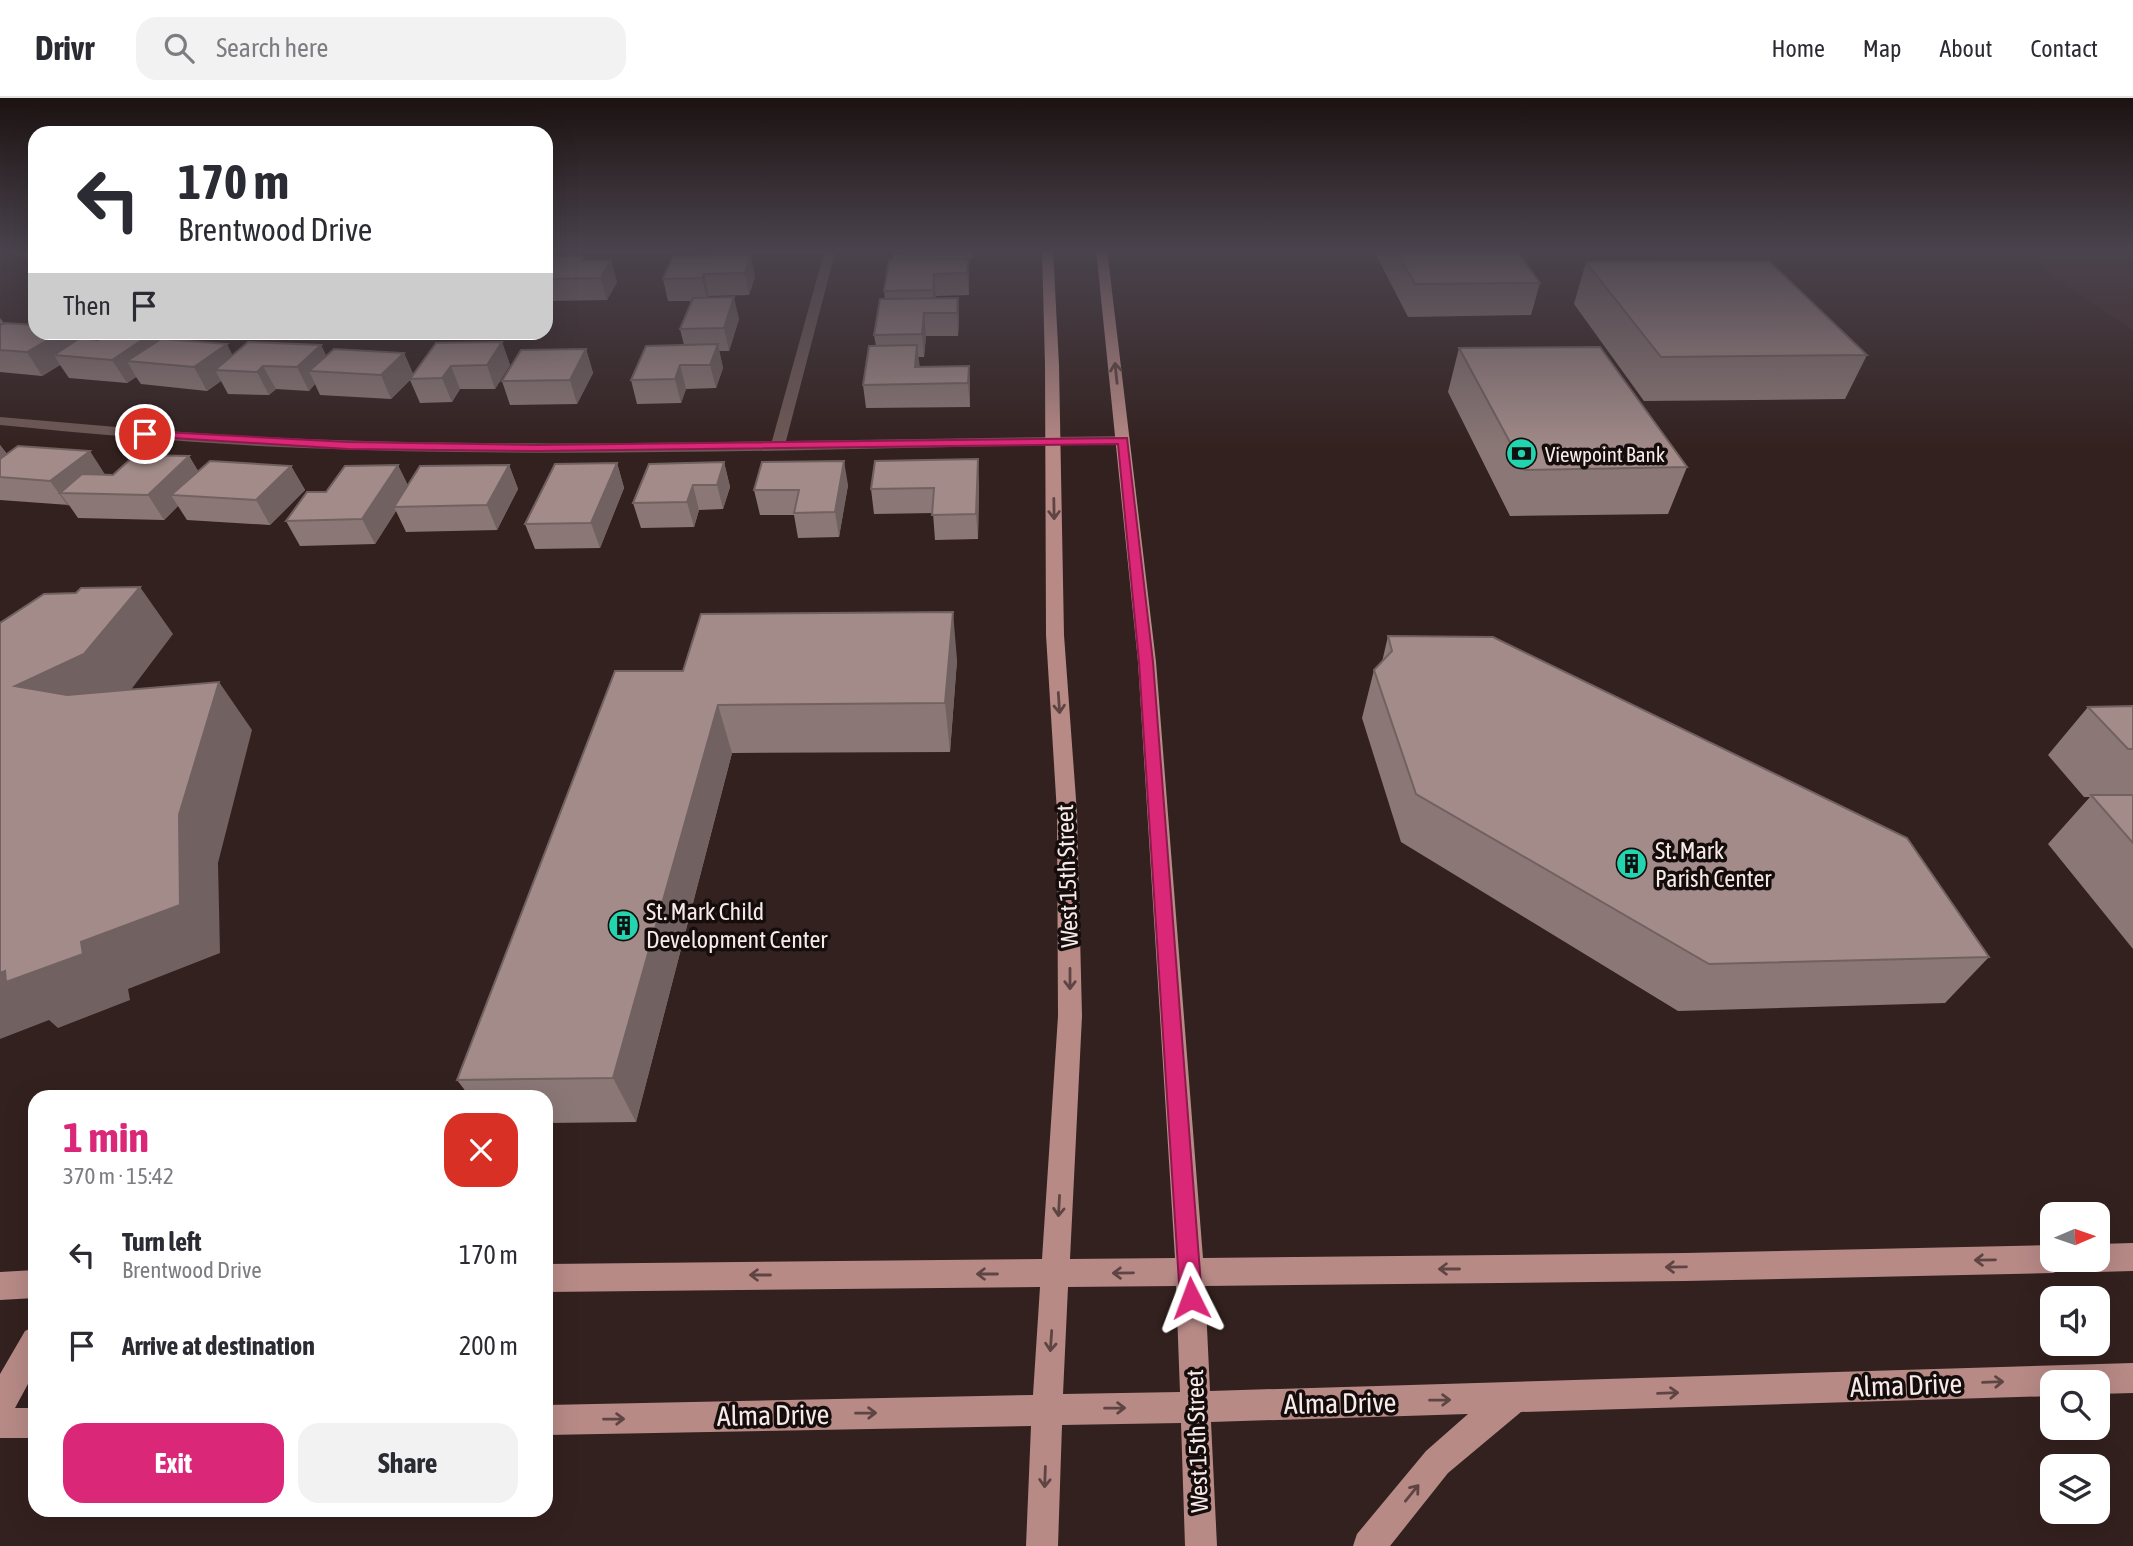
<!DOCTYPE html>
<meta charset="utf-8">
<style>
body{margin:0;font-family:"Asap Condensed",sans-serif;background:#f2f2f3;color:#2b2b33;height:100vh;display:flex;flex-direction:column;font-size:26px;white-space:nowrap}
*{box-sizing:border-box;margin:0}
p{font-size:23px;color:#7c7c81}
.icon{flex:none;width:38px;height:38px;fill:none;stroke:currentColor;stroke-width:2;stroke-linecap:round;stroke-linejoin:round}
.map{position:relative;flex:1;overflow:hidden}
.drawer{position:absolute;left:28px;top:992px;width:525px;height:427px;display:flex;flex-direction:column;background:#fff;border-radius:21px;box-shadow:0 7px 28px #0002}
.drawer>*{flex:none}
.guide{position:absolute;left:28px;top:28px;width:525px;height:214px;border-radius:21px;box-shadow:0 7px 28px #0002;background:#fff;color:#2b2b33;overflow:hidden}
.needle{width:46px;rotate:88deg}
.fabs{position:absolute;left:2040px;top:1104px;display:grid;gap:14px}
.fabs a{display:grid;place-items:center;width:70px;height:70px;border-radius:14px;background:#fff;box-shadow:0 7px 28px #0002;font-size:35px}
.pin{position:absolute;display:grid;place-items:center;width:60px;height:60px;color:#fff;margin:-30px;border:4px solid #fff;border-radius:50%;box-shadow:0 2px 7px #0007}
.me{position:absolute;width:77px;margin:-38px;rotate:357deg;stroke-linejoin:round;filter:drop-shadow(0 0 5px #0008)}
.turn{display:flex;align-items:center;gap:24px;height:147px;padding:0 35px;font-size:32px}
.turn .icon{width:91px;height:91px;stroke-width:2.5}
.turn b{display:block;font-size:49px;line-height:60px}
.then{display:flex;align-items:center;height:66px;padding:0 35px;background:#0003;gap:14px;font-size:26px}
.round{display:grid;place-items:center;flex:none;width:74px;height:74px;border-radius:21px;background:#f2f2f3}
.overview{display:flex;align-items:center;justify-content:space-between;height:119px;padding:0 35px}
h1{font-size:42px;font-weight:700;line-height:52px;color:#db2777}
.action{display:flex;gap:14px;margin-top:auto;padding:14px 35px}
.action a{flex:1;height:80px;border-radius:21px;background:#db2777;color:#fff;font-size:28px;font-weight:700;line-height:80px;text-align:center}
.action a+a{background:#f2f2f3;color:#2b2b33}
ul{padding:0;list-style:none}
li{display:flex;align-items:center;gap:21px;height:91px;padding:0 35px}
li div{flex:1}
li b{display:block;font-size:26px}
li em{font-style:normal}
header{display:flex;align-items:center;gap:42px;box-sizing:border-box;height:98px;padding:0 35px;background:#fff;border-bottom:2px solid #e1e1e2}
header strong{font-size:33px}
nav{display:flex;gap:38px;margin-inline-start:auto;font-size:24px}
.search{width:490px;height:63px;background:#f2f2f3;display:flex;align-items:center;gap:18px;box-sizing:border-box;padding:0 24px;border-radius:21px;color:#7c7c81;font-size:26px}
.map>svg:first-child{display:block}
.built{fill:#402725}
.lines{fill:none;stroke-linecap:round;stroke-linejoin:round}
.minor{fill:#6e5956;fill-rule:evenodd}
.major{fill:#b78a86;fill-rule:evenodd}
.wall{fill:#8b7876}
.shaded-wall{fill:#716160}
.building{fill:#a28b89;stroke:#716160;stroke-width:2}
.oneway{stroke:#5e4543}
.route{fill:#db2777;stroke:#8e194d;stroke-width:2}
.labels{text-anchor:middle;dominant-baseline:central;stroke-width:7;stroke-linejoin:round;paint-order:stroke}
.far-poi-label{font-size:21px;fill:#f7eae8;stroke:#150d0c;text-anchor:start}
.poi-label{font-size:24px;fill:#f7eae8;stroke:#150d0c;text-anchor:start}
.street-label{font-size:24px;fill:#f7eae8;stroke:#150d0c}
.near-street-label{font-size:28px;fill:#f7eae8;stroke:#150d0c}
</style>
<header>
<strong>Drivr</strong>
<div class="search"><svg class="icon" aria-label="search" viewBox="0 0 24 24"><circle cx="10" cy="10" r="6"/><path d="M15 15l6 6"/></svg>Search here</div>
<nav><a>Home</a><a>Map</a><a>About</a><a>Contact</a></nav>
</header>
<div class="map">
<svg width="2133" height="1448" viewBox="0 0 2133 1448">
<rect width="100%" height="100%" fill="#33211f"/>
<path class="built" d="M2015,151H2133V233Z"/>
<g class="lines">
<path class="minor" d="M546,151H836L786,343L1123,338L1130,342L1123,346C850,350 577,361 304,350C203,346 101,337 0,327V319C102,328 204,337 306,341C461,347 617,346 772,343L824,155L546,156Z"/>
<g class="major">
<path d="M1042,151H1053L1059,267L1064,537L1077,715L1082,918L1070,1161L1175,1160L1138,564L1096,151H1107L1156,564L1203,1160L1685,1155L2053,1147V1162H2067L2063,1171L2053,1175L1685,1183L1205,1188L1210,1293L2133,1265V1295L2098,1296V1284H2053V1298L1521,1314L1448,1375L1390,1448H1353L1357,1436L1426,1353L1468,1316L1211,1324L1217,1448H1185L1181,1325L1062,1327L1058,1448H1026L1031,1328L546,1337V1307L1033,1297L1040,1189L546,1194V1166L1042,1161L1058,918L1057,715L1046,537L1045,267ZM1176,1188L1180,1294L1063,1296L1068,1189Z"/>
<path d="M2133,1145V1173L2098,1174L2088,1170L2085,1162H2098V1146Z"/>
<path d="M35,1172V1200L0,1202V1174Z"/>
<path d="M35,1228V1273L15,1310H35V1340H0V1276L25,1233Z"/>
</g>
</g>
<g class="wall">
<path d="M0,151H35V167L31,166L26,158L12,157L8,151Z"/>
<path d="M893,151H973V160H937V162L968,161L969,183V197L936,198V200H958L959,223L958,238H926L924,259H918L919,269L969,268L970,291V309L866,310L863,287L876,248L874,237L885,201L884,193L893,162Z"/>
<path d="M1373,151H1516L1540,185L1531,217L1408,219Z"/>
<path d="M751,157L755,179L749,197L709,198L708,199L739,221L729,253H719L723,270L716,290L686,291L681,305L637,306L631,282L684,247L680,231L692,203H668L663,181Z"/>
<path d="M584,158L585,163L617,184L607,202L546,203V181Z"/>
<path d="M1586,164L1867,257L1845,301L1644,303L1574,206Z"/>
<path d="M0,220L4,225L76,243L98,242L155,234L159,242L233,258L321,247L326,258L404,255L413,276L502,244L510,267L495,291H460L452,304L420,305L410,282L391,301L320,297L315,286L309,293L276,291L269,297L228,296L221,283L207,293L141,286L136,279L127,285L69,280L60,267L42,278L0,274Z"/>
<path d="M1459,250L1687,369L1668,416L1510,418L1448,294Z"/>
<path d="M586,251L593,275L577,306L510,307L502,283Z"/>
<path d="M0,347L7,356L105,377H113L189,358L198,373L291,368L305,392L270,427L187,422L178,408L164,422L78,420L69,407L0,402Z"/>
<path d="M724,364L730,389L723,411L699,412L694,429L641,430L633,405Z"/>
<path d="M617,365L624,390L600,450L535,451L525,426Z"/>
<path d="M509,367L518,391L497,432L406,434L396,413L375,446L300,448L286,423L326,394L408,387Z"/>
<path d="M979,386L978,441L935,442L933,415L874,416L871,391Z"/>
<path d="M848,387L839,439L798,440L794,417H760L754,392Z"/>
<path d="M1388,538L1989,859L1945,905L1678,913L1401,744L1362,620L1374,572L1382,564Z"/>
<path d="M957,562L950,654L732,655L636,1024L546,1025V999H470L457,982L683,573Z"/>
<path d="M2133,608V851L2048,746L2090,699H2084L2048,657L2088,609Z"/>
</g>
<g class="shaded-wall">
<path d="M0,151H8L0,155Z"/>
<path d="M934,151H936L937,160L935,176Z"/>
<path d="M751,157L755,179L749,197L745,175Z"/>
<path d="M968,161L969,183V197L967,175Z"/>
<path d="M611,162L617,184L607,202L601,180Z"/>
<path d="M704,176L709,198L707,202L702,180Z"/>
<path d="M934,176L936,198L934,215L933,192Z"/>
<path d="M734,199L739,221L729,253L724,230Z"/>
<path d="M958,200L959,223L958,238L957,215Z"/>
<path d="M924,215L926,238L924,259L922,236Z"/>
<path d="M61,234H70L82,253L54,257L60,267L42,278L27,254Z"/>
<path d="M154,234H155L168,257L127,263L136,279L127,285L112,262Z"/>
<path d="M502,244L510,267L495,291L487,267Z"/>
<path d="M227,246L239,270L215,272L221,283L207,293L194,269Z"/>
<path d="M718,246L723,270L716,290L710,267Z"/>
<path d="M321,247L332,270L309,273L315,286L309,293L297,269Z"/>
<path d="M917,247L920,270L915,269Z"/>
<path d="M586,251L593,275L577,306L570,282Z"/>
<path d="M404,255L414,278L391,301L381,277Z"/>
<path d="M680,267L686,291L681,305L675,281Z"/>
<path d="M263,268L276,291L269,297L257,274Z"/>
<path d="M451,268L460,291L452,304L442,280Z"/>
<path d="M969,268L970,291V309L968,285Z"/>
<path d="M0,347L16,369L0,379Z"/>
<path d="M90,353L106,378L60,395L69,407L68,408L50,383Z"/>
<path d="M189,358L204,383L171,397L178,408L164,422L148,397Z"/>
<path d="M978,361L979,386L978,441L976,416Z"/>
<path d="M844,363L848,387L839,439L835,414Z"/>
<path d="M724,364L730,389L723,411L717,387Z"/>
<path d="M617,365L624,390L600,450L591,425Z"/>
<path d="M398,367L410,391L394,409L396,413L375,446L362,421Z"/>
<path d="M509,367L518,391L497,432L487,407Z"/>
<path d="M291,368L305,392L270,427L256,402Z"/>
<path d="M693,387L699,412L694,429L687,404Z"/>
<path d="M140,489L173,536L121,605L56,636L15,588Z"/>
<path d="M953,514L957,562L950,654L945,605Z"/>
<path d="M219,584L252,632L218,765L220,855L128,891L130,902L58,930L49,922L0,941V875L81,844L179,717Z"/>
<path d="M718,607L732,655L636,1024L613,980Z"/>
</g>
<g class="building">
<path d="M893,151H934V154L892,155Z"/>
<path d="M1395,151H1516L1540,185L1415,186Z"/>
<path d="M751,157L745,175L704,176L702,180L663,181L673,158Z"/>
<path d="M546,158H584L581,163L611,162L601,180L546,181Z"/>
<path d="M968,161L967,175L934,176L933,192L884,193L889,162Z"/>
<path d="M1769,163L1867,257L1661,259L1586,164Z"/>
<path d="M734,199L724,230L680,231L693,200Z"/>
<path d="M958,200L957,215H924L922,236L874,237L880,201Z"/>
<path d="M5,225L35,227V234H61L27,254L0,252V227Z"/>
<path d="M110,234H154L112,262L54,257L80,240L98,242Z"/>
<path d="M161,241L227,246L194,269L127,263Z"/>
<path d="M248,244L321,247L297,269L263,268L257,274L215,272Z"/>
<path d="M502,244L487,267L451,268L442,280L410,281L436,245Z"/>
<path d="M718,246L710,267H680L675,281L631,282L646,248Z"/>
<path d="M917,247L915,269L969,268L968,285L863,287L869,248Z"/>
<path d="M1600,249L1687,369L1525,372L1459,250Z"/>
<path d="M334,251L404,255L381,277L309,273Z"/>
<path d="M586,251L570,282L502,283L521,252Z"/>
<path d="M18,348L90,353L50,383L0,379V361Z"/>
<path d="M135,357L189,358L148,397L60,395L82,376L113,377Z"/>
<path d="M978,361L976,416L932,417L934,390L871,391L875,363Z"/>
<path d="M210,363L291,368L256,402L171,397Z"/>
<path d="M844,363L835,414L794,415L799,392H754L762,364Z"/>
<path d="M724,364L717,387H693L687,404L633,405L649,366Z"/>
<path d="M617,365L591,425L525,426L555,366Z"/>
<path d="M398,367L362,421L286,423L307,394H326L345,368Z"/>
<path d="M509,367L487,407L394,409L420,368Z"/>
<path d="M140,489L84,556L15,588L67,597L219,584L179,717L180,807L81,844L83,856L6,884L5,873L0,875V525L44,496L76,495L81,490Z"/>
<path d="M953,514L945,605L718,607L613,980L457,982L615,573H683L701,516Z"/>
<path d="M1388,538L1493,539L1907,740L1989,859L1709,866L1416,696L1374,572L1392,553Z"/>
<path d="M2133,608V651H2128L2088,609Z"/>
<path d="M2091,697H2133V745Z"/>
</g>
<defs><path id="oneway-shaft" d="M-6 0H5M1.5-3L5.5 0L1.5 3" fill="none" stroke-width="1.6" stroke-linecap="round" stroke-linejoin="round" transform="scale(1.75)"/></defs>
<g class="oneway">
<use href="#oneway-shaft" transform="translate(1116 275) rotate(-96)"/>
<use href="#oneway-shaft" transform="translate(1054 411) rotate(89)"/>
<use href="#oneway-shaft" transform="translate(1059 605) rotate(86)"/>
<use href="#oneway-shaft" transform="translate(1070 881) rotate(90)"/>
<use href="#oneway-shaft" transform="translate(1059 1108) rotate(93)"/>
<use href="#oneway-shaft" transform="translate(1985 1162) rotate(179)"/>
<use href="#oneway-shaft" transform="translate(1676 1169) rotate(179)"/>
<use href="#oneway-shaft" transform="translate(1449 1171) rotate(180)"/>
<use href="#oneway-shaft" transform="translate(1123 1175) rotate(179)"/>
<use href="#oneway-shaft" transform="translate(987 1176) rotate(-180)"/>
<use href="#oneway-shaft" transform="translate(760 1177) rotate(180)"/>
<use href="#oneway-shaft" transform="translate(1051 1243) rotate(94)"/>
<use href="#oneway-shaft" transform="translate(1993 1284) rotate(-2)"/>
<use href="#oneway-shaft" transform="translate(1668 1295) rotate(-2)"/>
<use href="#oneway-shaft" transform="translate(1440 1302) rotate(-1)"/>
<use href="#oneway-shaft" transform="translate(1115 1310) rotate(-1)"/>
<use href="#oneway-shaft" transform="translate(866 1315) rotate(-1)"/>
<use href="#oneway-shaft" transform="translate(614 1321) rotate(-1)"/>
<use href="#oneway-shaft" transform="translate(1045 1379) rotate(92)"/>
<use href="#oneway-shaft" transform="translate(1412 1395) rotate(-51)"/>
</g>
<linearGradient id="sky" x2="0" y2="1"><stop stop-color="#1c1211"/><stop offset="0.43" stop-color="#4a434d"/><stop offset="1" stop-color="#4a434d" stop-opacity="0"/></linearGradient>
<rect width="2133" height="353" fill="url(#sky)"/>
<path class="route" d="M145,333L348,344L537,347L1127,340L1153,564L1202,1200L1199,1208L1191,1211L1184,1208L1180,1200L1139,564L1118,346L537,353L348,351L141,338L139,336Z"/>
<defs>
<symbol id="bank-disc" viewBox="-11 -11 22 22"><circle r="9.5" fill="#23d5af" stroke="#150d0c"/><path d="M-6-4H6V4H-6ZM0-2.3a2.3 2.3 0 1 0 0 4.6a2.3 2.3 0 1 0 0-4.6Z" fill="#111"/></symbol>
<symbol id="building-disc" viewBox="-11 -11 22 22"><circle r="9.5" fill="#23d5af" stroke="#150d0c"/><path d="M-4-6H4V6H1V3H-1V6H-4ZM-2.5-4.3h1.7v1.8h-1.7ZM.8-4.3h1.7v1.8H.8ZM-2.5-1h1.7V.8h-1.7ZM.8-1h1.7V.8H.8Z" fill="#111"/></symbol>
</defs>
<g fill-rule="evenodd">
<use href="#bank-disc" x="1504" y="338" width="35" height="35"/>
<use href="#building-disc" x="1614" y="748" width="35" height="35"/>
<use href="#building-disc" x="606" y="810" width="35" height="35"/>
</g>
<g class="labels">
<g class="far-poi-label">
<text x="1545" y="356">Viewpoint Bank</text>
</g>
<g class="poi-label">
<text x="1655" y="752">St. Mark<tspan x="1655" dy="28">Parish Center</tspan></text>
<text x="646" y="813">St. Mark Child<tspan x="646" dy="28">Development Center</tspan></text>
</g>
<g class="street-label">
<text transform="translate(1067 778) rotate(-92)">West 15th Street</text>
<text transform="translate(1197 1343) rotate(-92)">West 15th Street</text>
</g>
<g class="near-street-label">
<text transform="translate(1906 1287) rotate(-2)">Alma Drive</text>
<text transform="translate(1340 1305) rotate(-1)">Alma Drive</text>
<text transform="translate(773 1317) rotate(-1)">Alma Drive</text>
</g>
</g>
</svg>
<div class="fabs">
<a><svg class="needle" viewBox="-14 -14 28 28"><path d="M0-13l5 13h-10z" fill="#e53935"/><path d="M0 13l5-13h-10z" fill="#7c7c81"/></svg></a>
<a><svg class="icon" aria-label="sound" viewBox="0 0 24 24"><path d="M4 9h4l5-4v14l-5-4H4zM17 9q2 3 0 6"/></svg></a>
<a><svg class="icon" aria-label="search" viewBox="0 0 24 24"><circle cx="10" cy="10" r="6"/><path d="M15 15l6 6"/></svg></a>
<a><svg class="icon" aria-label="layers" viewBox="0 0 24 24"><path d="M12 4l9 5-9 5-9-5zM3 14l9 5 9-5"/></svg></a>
</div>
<div class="pin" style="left:145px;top:336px;background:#d93025"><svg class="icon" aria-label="arrive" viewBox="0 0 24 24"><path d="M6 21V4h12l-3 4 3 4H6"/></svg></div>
<svg class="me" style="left:1191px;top:1200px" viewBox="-20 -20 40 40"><path d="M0-17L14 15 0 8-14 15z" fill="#db2777" stroke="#fff" stroke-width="4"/></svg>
<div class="guide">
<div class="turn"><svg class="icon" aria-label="left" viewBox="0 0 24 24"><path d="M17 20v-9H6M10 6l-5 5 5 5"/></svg><div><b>170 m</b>Brentwood Drive</div></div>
<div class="then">Then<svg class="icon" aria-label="arrive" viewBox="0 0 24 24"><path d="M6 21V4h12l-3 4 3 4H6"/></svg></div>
</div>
<section class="drawer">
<div class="overview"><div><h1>1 min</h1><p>370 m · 15:42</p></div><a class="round" style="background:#d93025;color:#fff"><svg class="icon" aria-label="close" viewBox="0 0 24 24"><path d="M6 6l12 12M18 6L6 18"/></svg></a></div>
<ul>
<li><svg class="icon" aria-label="left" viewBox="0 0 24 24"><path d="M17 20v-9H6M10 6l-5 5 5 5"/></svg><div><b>Turn left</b><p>Brentwood Drive</p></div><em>170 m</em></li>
<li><svg class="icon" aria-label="arrive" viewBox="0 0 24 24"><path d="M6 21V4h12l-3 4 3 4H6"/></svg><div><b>Arrive at destination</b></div><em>200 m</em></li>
</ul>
<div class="action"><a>Exit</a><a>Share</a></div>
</section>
</div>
